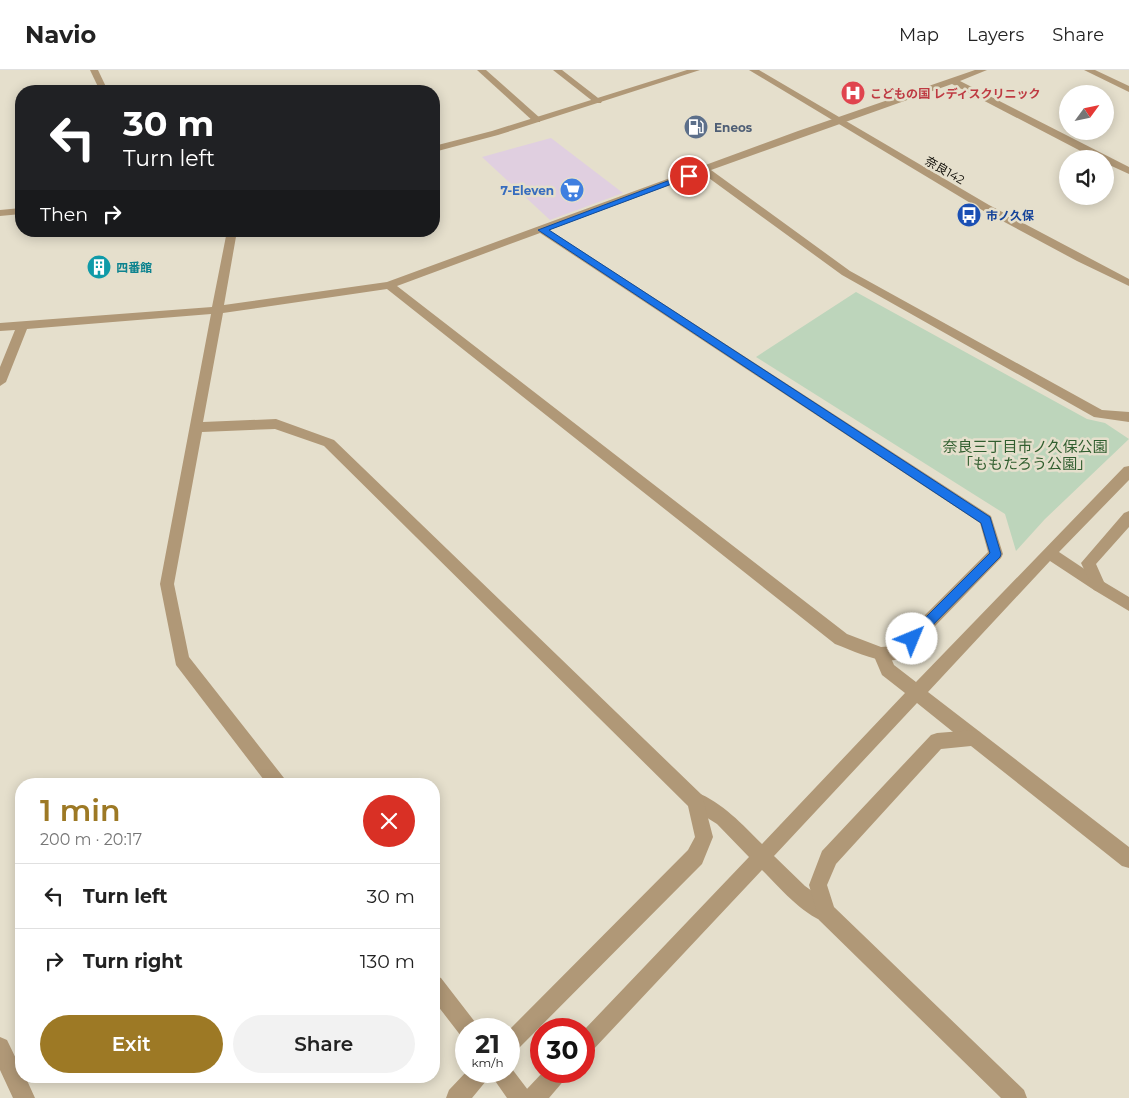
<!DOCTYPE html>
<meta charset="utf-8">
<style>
body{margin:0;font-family:Montserrat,"Noto Sans JP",sans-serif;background:#f2f2f2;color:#222;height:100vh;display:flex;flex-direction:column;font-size:19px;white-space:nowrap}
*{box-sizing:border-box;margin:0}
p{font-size:16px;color:#767676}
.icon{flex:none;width:28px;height:28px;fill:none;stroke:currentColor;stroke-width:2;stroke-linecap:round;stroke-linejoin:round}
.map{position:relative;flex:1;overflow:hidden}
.panel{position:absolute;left:15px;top:708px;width:425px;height:305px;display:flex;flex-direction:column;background:#fff;border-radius:20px;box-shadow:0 2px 12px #0003}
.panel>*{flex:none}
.banner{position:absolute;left:15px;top:15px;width:425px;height:152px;border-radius:20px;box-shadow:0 2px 12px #0003;background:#202124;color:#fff;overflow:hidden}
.needle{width:32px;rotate:57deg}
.tools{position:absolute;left:1059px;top:15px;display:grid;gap:10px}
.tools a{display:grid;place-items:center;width:55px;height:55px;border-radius:50%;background:#fff;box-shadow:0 2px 12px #0003;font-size:25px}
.speed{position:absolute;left:455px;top:948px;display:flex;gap:10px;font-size:25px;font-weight:700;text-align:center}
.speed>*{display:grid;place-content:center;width:65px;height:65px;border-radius:50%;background:#fff;box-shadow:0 2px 12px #0003;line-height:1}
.speed small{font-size:12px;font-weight:400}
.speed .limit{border:8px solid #d22;background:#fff;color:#111}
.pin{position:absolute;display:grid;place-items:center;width:42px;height:42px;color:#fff;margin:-21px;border:2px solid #fff;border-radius:50%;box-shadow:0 1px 5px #0007}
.me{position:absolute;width:55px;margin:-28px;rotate:45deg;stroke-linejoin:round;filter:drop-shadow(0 0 4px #0008)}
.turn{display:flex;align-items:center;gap:18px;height:105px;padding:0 25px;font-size:22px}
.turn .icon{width:65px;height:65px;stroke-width:2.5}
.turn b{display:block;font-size:35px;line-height:42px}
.then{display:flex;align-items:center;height:48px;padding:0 25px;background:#0003;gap:10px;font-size:19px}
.round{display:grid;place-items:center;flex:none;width:52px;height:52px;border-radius:26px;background:#f2f2f2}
.head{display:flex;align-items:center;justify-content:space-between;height:85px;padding:0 25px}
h1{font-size:30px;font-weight:600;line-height:38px;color:#9d7925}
.cta{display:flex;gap:10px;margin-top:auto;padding:10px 25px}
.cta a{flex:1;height:58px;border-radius:30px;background:#9d7925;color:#fff;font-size:20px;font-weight:600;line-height:58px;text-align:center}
.cta a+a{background:#f2f2f2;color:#222}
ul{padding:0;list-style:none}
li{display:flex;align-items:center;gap:15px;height:65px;padding:0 25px;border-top:1px solid #e0e0e0}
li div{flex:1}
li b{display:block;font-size:19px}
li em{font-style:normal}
header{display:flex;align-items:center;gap:30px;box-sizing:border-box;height:70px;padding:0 25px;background:#fff;border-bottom:1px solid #e0e0e0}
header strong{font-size:24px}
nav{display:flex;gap:28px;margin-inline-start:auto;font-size:18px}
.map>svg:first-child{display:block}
.commercial{fill:#e0cfe0}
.green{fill:#bdd5bb}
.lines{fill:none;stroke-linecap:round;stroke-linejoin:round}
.service{fill:#b09877;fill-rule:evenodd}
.pedestrian{fill:#b09877;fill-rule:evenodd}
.minor{fill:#b09877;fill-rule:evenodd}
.tertiary{fill:#b09877;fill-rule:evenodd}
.route{fill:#1a73e8;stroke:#114b97}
.labels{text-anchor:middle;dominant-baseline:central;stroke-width:5;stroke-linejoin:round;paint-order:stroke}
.far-health-label{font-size:12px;font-weight:bold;fill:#be3a42;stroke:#e5dfcc;text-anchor:start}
.far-service-label{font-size:12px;font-weight:bold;fill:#4e5e75;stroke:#e5dfcc;text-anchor:start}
.far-street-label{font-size:12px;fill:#0e0c06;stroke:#e5dfcc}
.far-shop-label{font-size:12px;font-weight:bold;fill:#366cbe;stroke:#e5dfcc;text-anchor:end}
.far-transit-label{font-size:12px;font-weight:bold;fill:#164399;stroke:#e5dfcc;text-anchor:start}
.far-culture-label{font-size:12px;font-weight:bold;fill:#0d838f;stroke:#e5dfcc;text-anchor:start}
.park-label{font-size:15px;fill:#315e2f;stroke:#e5dfcc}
</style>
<header>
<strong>Navio</strong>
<nav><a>Map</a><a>Layers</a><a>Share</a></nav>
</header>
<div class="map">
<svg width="1129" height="1028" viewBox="0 0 1129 1028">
<rect width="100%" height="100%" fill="#e5dfcc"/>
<path class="commercial" d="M551,68L623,123L550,150L482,87Z"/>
<path class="green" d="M856,222L1087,349L1105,353L1129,369L1045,449L1016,481L1005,444L756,287Z"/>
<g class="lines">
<g class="service">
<path d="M90,0H98L108,21H100Z"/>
<path d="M477,0H486L540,48V52H534Z"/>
<path d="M553,0H562L602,31L601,33H595Z"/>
</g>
<g class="pedestrian">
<path d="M1129,396V410L1059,482L1104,512L1107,516L1104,520L1099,522L1094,520L1050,491L928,622L980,662L982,668L980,674L974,676L968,674L917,633L774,786L805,816L833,836L836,843L833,850L826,853C800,842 781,819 762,800L591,982L584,985V960L749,787L717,754L690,737L687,731L690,725L696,722C723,733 742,754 762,774L905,623L882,605L873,584L875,579L881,577L887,579L894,595L916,612L1124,397Z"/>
<path d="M544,1001H569L566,1008L549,1028H523L526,1020Z"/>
</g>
<g class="minor">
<path d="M975,0H987L960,11L1129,97V104L1105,93V89H1096L952,14L711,100L850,201L1102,340L1129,342V352L1094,347L842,205L702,103L549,160L991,446L1003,484L1001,488L904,588C881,596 857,582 835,574L387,219L223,243L203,352L276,349L334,370L702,725L713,767L702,794L516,981L509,984V960L688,780L695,767L688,736L324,376L275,359L202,362L174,514L189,587L284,708L287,714H267L176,595L160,514L211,244L27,259L6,312L0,316V297L15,260L0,261V253L212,237L227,161H237L224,235L387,212L798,61ZM540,163L980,453L988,482L894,576L881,577L847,564L397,216Z"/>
<path d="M1084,0H1095L1129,16V22Z"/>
<path d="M1129,441V457L1096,494L1104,512L1129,527V541L1094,520L1081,493L1124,443Z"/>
<path d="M974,660L980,662L1129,777V798L1122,796L971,676L941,679L836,794L827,815L834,837L1024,1020L1027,1028H1001L819,850L809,815L822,781L931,665L937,663Z"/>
<path d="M434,905L441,908L475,952L478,959H466V969L461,966L434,931Z"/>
<path d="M0,967L7,970L21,999V1006H25L35,1028H13L0,1000Z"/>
<path d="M509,995L528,1020L531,1028H507L491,1005L472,1028H446L449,1020L467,1001H509Z"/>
</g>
<g class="tertiary">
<path d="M687,0H700L498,65L434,82V76L492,61Z"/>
<path d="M749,0H759L989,135L1129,209V216L1077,191L982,140Z"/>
<path d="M21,138V144L0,146V140Z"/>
</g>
</g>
<path class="route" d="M686,104L693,106L549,160L990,447L1001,484L1000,487L916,572L912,574L908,572L906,569L908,565L990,483L981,453L538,160Z"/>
<defs>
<symbol id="hospital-disc" viewBox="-11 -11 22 22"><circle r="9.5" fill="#e0444e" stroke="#e5dfcc"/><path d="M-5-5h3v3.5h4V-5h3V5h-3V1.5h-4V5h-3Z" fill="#fff"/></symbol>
<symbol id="fuel-disc" viewBox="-11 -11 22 22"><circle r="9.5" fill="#5c6f8a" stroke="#e5dfcc"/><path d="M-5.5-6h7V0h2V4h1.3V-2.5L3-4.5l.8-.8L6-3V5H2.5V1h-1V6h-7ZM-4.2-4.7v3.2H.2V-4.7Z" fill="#fff"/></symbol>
<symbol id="supermarket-disc" viewBox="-11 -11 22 22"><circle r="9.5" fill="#3f7fe0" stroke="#e5dfcc"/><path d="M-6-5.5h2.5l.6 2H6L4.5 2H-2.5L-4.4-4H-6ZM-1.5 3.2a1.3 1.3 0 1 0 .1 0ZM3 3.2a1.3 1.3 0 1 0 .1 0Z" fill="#fff"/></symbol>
<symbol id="bus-disc" viewBox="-11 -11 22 22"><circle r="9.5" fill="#1a4fb4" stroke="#e5dfcc"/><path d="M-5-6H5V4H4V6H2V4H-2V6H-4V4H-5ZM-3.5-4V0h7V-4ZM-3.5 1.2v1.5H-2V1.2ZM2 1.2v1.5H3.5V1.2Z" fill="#fff"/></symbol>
<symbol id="building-disc" viewBox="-11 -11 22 22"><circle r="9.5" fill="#0f9aa8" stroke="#e5dfcc"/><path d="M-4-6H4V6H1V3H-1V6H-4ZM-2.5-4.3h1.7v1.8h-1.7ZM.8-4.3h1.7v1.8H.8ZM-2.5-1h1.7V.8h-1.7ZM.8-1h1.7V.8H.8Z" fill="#fff"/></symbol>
</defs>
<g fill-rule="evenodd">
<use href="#hospital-disc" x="839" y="9" width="28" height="28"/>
<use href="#fuel-disc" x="682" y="43" width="28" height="28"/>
<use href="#supermarket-disc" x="558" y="106" width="28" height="28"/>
<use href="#bus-disc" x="955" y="131" width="28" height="28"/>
<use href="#building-disc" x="85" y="183" width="28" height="28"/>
</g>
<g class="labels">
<g class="far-health-label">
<text x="870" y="23">こどもの国 レディスクリニック</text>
</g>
<g class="far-service-label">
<text x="714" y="57">Eneos</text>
</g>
<g class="far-street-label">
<text transform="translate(945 100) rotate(30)">奈良142</text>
</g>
<g class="far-shop-label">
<text x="554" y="120">7-Eleven</text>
</g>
<g class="far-transit-label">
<text x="986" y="145">市ノ久保</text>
</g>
<g class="far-culture-label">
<text x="116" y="197">四番館</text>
</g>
<g class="park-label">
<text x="1025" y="376">奈良三丁目市ノ久保公園<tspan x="1025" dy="17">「ももたろう公園」</tspan></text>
</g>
</g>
</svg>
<div class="tools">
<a><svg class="needle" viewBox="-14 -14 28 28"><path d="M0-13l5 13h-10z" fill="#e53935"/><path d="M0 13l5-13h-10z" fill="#767676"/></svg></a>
<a><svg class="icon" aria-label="sound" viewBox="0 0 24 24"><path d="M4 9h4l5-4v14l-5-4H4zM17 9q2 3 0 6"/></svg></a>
</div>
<div class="speed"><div>21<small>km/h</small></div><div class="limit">30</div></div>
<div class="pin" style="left:689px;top:106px;background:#d93025"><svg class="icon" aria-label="arrive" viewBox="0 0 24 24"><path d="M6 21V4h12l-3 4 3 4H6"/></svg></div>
<svg class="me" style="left:912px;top:569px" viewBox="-20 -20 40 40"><circle r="19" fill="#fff"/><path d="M0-13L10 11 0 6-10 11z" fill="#1a73e8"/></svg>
<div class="banner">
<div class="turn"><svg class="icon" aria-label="left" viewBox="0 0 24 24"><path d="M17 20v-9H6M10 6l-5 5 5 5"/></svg><div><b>30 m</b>Turn left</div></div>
<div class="then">Then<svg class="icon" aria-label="right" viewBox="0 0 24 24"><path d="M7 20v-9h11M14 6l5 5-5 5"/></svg></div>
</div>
<section class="panel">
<div class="head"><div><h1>1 min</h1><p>200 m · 20:17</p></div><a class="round" style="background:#d93025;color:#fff"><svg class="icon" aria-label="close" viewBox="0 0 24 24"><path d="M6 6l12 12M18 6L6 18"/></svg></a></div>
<ul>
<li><svg class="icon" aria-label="left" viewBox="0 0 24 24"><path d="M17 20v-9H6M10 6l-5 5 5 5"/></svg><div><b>Turn left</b></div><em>30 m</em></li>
<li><svg class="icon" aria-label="right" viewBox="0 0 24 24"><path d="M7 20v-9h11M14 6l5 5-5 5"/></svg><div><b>Turn right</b></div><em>130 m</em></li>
</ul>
<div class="cta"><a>Exit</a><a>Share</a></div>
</section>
</div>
